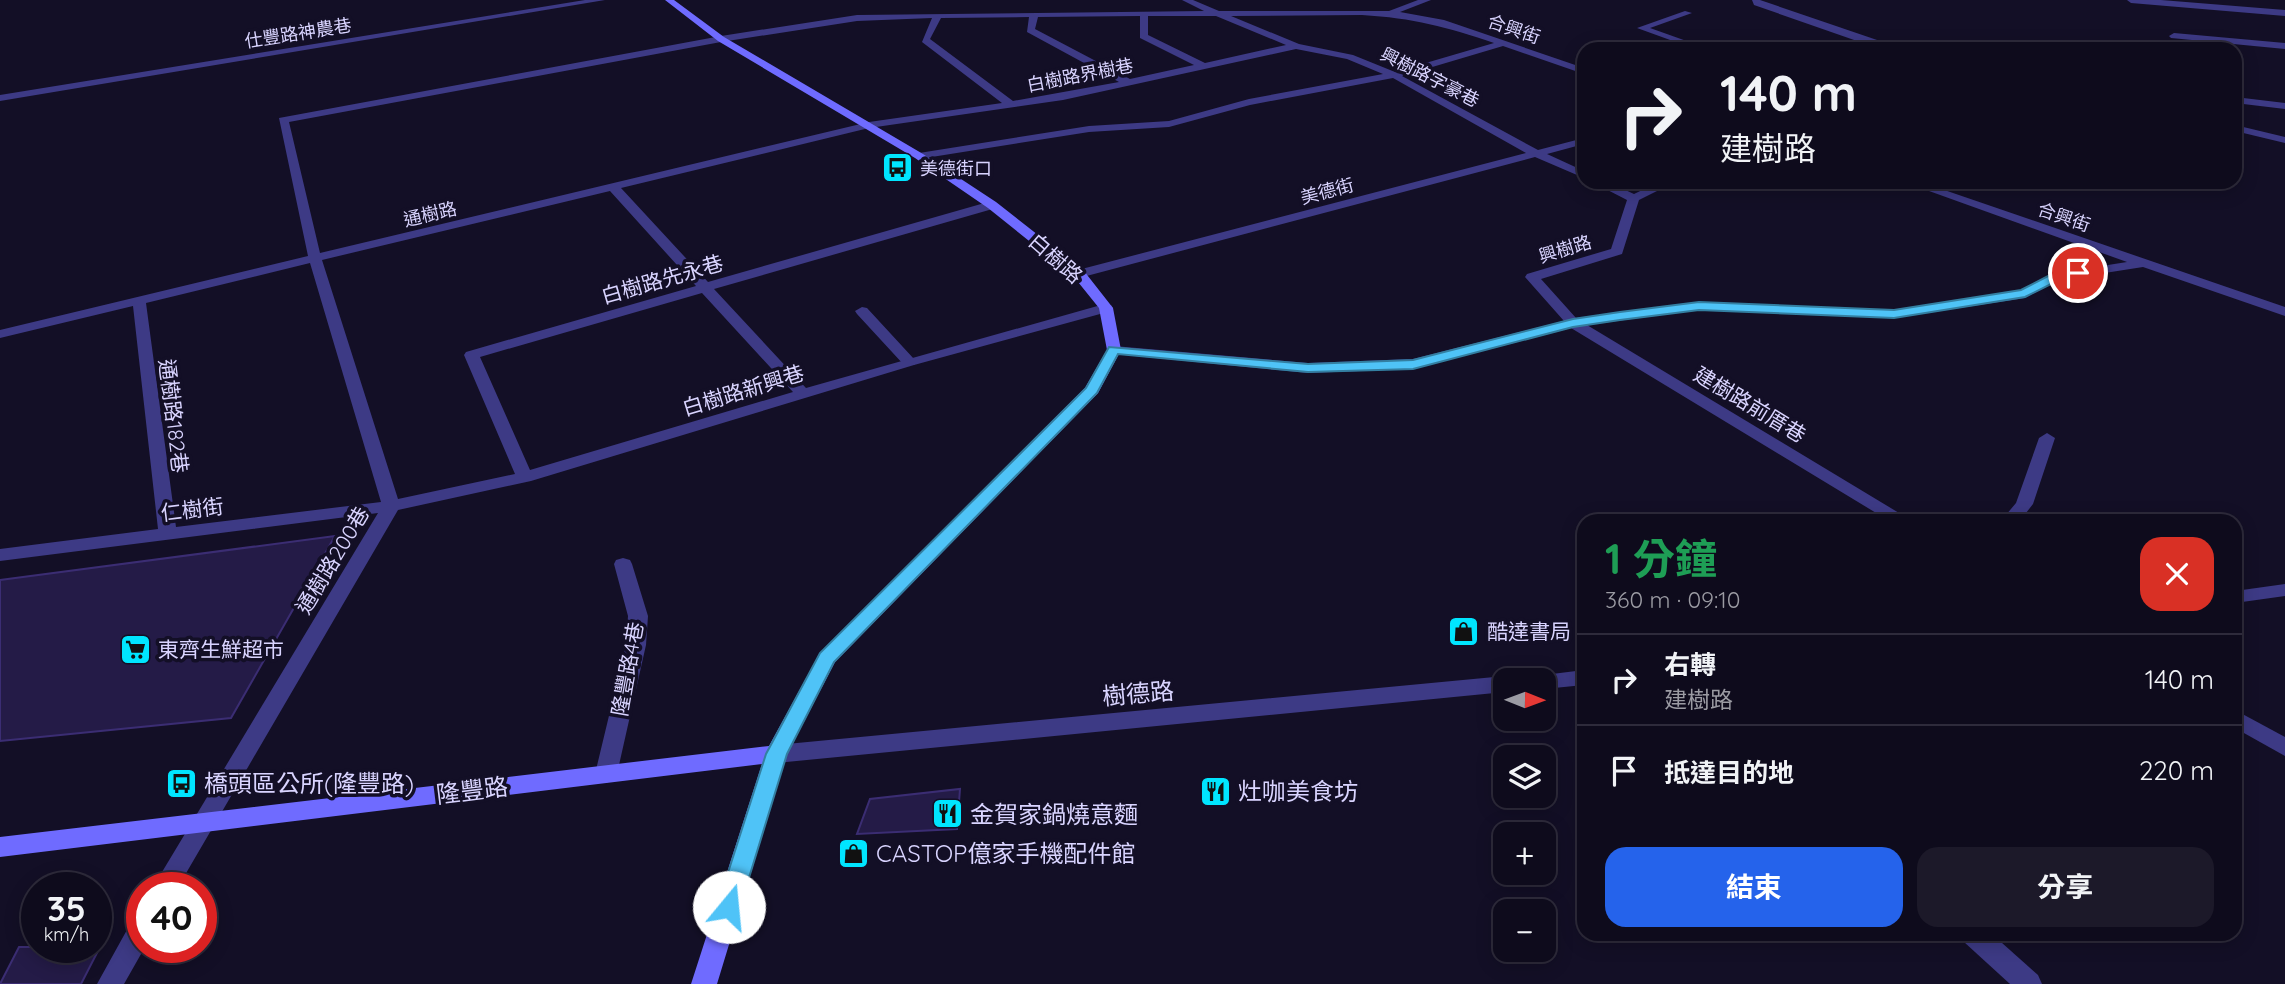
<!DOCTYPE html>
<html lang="zh-TW">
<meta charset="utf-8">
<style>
body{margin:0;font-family:Quicksand,"Noto Sans TC",sans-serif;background:#1c1929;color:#f1f3f6;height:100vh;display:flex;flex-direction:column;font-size:26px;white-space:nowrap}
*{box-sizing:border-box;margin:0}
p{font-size:23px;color:#9b9ba3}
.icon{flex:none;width:38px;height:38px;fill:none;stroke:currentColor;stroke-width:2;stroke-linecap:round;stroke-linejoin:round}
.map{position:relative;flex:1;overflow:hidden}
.details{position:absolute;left:1577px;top:514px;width:665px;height:427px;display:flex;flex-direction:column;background:#0e0b1c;border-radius:21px;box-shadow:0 4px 18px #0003,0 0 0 2px #2e2b3b}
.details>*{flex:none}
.top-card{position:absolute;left:1577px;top:42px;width:665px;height:147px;border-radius:21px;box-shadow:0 4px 18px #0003,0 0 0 2px #2e2b3b;background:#0e0b1c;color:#f1f3f6;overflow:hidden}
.needle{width:46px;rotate:91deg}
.buttons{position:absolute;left:1493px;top:668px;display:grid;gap:14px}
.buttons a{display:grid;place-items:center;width:63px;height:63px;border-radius:14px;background:#0e0b1c;box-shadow:0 4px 18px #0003,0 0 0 2px #2e2b3b;font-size:35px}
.speed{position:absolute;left:21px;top:872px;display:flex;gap:14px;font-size:35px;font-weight:700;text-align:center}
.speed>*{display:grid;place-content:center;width:91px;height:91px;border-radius:50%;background:#0e0b1c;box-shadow:0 4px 18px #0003,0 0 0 2px #2e2b3b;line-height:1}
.speed small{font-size:18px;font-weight:400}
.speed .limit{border:10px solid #d22;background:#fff;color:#111}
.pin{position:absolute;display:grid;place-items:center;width:60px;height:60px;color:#fff;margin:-30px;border:4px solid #fff;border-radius:50%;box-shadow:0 2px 7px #0007}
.me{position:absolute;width:77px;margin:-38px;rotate:17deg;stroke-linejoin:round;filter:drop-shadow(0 0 5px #0008)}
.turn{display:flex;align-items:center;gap:24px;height:147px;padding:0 28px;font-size:32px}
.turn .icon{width:91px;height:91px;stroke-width:2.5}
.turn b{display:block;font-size:49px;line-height:60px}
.round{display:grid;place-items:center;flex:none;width:74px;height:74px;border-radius:21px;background:#1c1929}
.head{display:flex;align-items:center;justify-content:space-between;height:119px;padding:0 28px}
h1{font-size:42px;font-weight:700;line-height:52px;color:#1e9e55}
.cta{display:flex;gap:14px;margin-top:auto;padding:14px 28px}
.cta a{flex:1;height:80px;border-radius:21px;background:#2563eb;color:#fff;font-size:28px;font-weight:700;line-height:80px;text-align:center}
.cta a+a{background:#1c1929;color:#f1f3f6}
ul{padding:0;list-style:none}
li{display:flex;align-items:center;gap:21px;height:91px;padding:0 28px;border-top:2px solid #2e2b3b}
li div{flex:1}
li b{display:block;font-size:26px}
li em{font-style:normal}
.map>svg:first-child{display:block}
.building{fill:#241b47;stroke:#3b2d73;stroke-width:2}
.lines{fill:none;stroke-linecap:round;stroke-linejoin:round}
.lane{fill:#3d3a85;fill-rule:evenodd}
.street{fill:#3d3a85;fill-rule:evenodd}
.secondary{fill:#6f6bff;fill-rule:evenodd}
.route{fill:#4fc3f7;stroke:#337fa1;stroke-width:2}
.labels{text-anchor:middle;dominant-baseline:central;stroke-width:7;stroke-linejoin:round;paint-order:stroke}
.far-street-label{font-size:18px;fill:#d9d4ff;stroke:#130f26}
.far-poi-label{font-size:18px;fill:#d9d4ff;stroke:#130f26;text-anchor:start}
.street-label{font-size:21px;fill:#d9d4ff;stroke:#130f26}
.poi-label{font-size:21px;fill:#d9d4ff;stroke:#130f26;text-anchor:start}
.near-street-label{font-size:24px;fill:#d9d4ff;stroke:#130f26}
.near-poi-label{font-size:24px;fill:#d9d4ff;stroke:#130f26;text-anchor:start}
</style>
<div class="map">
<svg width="2285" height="984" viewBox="0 0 2285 984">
<rect width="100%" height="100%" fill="#130f26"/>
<g class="building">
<path d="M335,536L231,718L0,741V580Z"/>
<path d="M960,789L957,829L857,834L870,799Z"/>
<path d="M19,947H100L81,984H0Z"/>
</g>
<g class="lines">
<g class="lane">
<path d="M585,0H605L0,101V95Z"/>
<path d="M2127,0H2161L2285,10V16L2131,3Z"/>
<path d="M1685,11L1692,13L1650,28L1709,49H1695L1637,28Z"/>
<path d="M862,307L867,308L914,359L917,362L914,365H904L857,314L855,311Z"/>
<path d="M2047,433L2055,438L2033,504L2019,522H2000L2016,503L2039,438Z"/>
<path d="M623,558L630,560L632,564L648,616L646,645L617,774L614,780L606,783L598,780L595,774L626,645L628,616L614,564L616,560Z"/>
</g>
<g class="street">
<path d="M1182,0H1193L1219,11H1389L1418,0H1431L1400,12L1444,20L1584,68V74L1503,46L1402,76L1538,150L1584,138V144L1547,154L1584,171V178L1535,157L1079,278L1072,274L1074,271L1526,153L1393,78L1250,105L1169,127L1089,132L919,159L913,156L919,153L1089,126L1169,121L1249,99L1383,74L1347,59L1296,49L1063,100L869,128L621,188L708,282L988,202H996V208L714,289L806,388L1101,305H1111L1113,308L1111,311L914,365L531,481L398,510L178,887H153L378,513L0,561V549L158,529L133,306L0,338V330L308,256L279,118L721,36L857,15L1204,11ZM1362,15C1413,18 1447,27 1494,43L1395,72L1353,55L1299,44L1231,16ZM1140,16V38L1194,65L1130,79L1035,29L1038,17ZM1148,16H1216L1286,45L1205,63L1148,35ZM1029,17L1027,32L1119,82L1013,101L930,39L941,18ZM932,18L922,42L1002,103L869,122L320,253L289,122L721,42L857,21ZM610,191L696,286L466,352L464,355L515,474L398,499L322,260ZM310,263L381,502L176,527L146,303ZM702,293L793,392L530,470L480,357Z"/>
<path d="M1752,0H1760L1880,41L1892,49H1880L1754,5Z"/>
<path d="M2174,33L2285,43V49L2171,38L2169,36Z"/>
<path d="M2235,97L2285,103V109L2235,103Z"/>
<path d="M2235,125L2285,137V143L2235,131Z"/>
<path d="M1592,182H1608L1634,194L1659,182H1675L1639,200L1622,254L1541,279L1576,318L1699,302L1894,310L2021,290L2051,274L2127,262L1904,182H1921L2285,307V316L2143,267L2060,280L2025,298L1894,318L1699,310L1587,325L1914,522H1891L1571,328L1413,369L1308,373L1114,354L1107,350L1114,346L1308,363L1413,359L1564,321L1525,277L1527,274L1611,249L1627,200Z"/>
<path d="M2285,584V596L2235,603V591Z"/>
<path d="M1584,670V685L1544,689V681H1533L1536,676Z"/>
<path d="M1505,676L1514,681H1505V692L776,763L768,760L765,754L768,748L776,745Z"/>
<path d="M2235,710L2285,737V756L2235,728Z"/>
<path d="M142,916V947H145L124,984H97L133,919Z"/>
<path d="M1960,934H1992L2038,975L2042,984H2010L1964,942Z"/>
</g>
<path class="secondary" d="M665,0H674L724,37L923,154L996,202L1084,271L1113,308L1121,350L1098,393L835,662L787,754L717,984H691L762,764L0,857V837L769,746L820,653L1085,388L1107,350L1099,308L1074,277L988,208L915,158L718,41Z"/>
</g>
<path class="route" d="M2078,269L2084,273L2082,276L2059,280L2025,297L1894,318L1699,310L1620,320L1573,327L1413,369L1308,372L1118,354L1097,393L834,662L787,754L740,907L737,914L729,917L720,914L717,907L766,754L820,653L1086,388L1109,347L1308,364L1413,360L1573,319L1620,312L1699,302L1894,310L2021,290L2052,274Z"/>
<defs>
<symbol id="bus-square" viewBox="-11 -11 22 22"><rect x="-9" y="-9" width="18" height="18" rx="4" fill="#00e5ff" stroke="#130f26"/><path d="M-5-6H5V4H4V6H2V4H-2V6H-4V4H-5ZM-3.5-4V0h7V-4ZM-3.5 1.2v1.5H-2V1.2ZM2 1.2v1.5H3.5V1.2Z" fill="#111"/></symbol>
<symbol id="shop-square" viewBox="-11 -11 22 22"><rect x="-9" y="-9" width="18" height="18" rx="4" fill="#00e5ff" stroke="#130f26"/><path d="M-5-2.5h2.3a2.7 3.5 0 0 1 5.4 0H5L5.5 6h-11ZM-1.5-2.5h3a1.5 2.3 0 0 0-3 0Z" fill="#111"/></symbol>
<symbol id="supermarket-square" viewBox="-11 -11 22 22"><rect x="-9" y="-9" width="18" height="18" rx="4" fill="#00e5ff" stroke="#130f26"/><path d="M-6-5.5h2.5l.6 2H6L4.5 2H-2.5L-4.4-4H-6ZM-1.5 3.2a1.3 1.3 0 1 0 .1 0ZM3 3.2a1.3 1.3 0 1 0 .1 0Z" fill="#111"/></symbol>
<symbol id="restaurant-square" viewBox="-11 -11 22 22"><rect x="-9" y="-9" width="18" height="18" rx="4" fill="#00e5ff" stroke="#130f26"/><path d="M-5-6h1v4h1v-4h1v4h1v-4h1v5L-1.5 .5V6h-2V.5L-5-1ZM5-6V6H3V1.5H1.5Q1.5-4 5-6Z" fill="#111"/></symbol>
</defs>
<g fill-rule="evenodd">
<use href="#bus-square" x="880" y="150" width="35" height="35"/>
<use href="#shop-square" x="1446" y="614" width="35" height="35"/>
<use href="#supermarket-square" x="118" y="632" width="35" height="35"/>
<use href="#bus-square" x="164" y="766" width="35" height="35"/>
<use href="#restaurant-square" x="1198" y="774" width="35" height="35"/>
<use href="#restaurant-square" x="930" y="796" width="35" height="35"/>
<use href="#shop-square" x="836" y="836" width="35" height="35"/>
</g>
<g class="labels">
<g class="far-street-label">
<text transform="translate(1514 29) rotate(19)">合興街</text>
<text transform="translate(298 33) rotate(-9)">仕豐路神農巷</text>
<text transform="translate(1080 75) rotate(-11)">白樹路界樹巷</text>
<text transform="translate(1430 77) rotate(27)">興樹路字豪巷</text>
<text transform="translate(1327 191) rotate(-15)">美德街</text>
<text transform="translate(430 214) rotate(-13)">通樹路</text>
<text transform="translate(2064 217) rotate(19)">合興街</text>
<text transform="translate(1565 249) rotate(-17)">興樹路</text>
</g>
<g class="far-poi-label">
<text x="920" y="168">美德街口</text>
</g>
<g class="street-label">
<text transform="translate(1056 258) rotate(41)">白樹路</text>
<text transform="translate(662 279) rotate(-16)">白樹路先永巷</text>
<text transform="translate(743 390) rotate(-17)">白樹路新興巷</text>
<text transform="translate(1750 404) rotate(31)">建樹路前厝巷</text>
<text transform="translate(174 416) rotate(83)">通樹路182巷</text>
<text transform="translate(192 509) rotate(-7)">仁樹街</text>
<text transform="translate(332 560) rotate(-59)">通樹路200巷</text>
<text transform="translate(627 669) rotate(-80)">隆豐路4巷</text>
</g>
<g class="poi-label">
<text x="1487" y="631">酷達書局</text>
<text x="158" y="649">東齊生鮮超市</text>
</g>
<g class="near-street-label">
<text transform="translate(1138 693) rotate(-5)">樹德路</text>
<text transform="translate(472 790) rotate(-7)">隆豐路</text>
</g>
<g class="near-poi-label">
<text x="204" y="783">橋頭區公所(隆豐路)</text>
<text x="1238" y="791">灶咖美食坊</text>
<text x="970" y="814">金賀家鍋燒意麵</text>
<text x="876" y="853">CASTOP億家手機配件館</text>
</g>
</g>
</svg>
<div class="buttons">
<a><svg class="needle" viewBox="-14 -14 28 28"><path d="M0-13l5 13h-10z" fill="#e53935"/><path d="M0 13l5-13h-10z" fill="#9b9ba3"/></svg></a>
<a><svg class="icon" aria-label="layers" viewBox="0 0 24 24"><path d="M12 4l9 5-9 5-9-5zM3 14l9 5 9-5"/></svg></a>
<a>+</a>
<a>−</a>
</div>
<div class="speed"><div>35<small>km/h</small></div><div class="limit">40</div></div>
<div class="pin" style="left:2078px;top:273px;background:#d93025"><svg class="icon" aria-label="arrive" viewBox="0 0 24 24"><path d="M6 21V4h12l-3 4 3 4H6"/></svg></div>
<svg class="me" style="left:729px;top:907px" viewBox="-20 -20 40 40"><circle r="19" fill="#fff"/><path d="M0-13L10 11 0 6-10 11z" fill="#4fc3f7"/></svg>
<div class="top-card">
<div class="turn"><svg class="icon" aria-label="right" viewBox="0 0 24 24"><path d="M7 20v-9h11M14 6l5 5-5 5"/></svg><div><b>140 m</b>建樹路</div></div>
</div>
<section class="details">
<div class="head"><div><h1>1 分鐘</h1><p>360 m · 09:10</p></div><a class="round" style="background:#d93025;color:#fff"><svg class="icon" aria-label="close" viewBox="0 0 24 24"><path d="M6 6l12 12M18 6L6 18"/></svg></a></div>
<ul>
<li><svg class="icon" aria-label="right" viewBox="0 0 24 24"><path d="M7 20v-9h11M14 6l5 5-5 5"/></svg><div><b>右轉</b><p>建樹路</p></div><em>140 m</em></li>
<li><svg class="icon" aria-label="arrive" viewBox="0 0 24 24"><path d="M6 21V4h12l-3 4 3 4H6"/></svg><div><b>抵達目的地</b></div><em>220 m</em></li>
</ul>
<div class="cta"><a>結束</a><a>分享</a></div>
</section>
</div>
